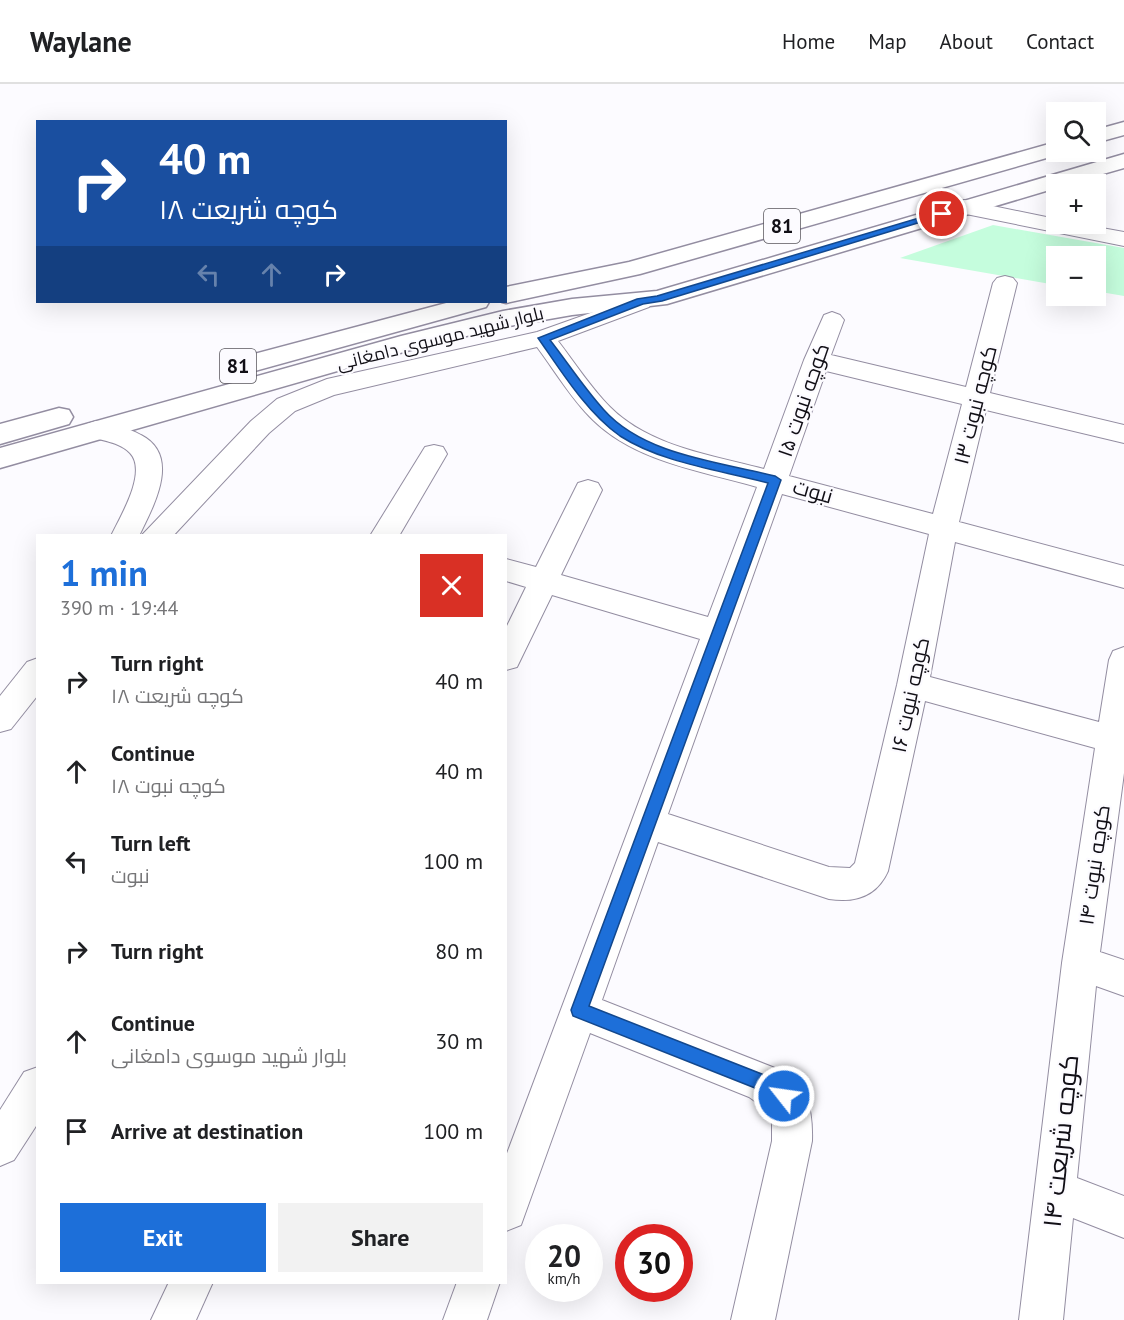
<!DOCTYPE html>
<meta charset="utf-8">
<style>
body{margin:0;font-family:"PT Sans",Cairo,sans-serif;background:#f2f2f2;color:#202124;height:100vh;display:flex;flex-direction:column;font-size:22px;white-space:nowrap}
*{box-sizing:border-box;margin:0}
p{font-size:20px;color:#757577}
.icon{flex:none;width:33px;height:33px;fill:none;stroke:currentColor;stroke-width:2;stroke-linecap:round;stroke-linejoin:round}
.map{position:relative;flex:1;overflow:hidden}
.panel{position:absolute;left:36px;top:450px;width:471px;height:750px;display:flex;flex-direction:column;background:#fff;border-radius:0px;box-shadow:0 6px 24px #0002}
.panel>*{flex:none}
.banner{position:absolute;left:36px;top:36px;width:471px;height:183px;border-radius:0px;box-shadow:0 6px 24px #0002;background:#1a4fa0;color:#fff;overflow:hidden}
.tools{position:absolute;left:1046px;top:18px;display:grid;gap:12px}
.tools a{display:grid;place-items:center;width:60px;height:60px;border-radius:0px;background:#fff;box-shadow:0 6px 24px #0002;font-size:30px}
.speed{position:absolute;left:525px;top:1140px;display:flex;gap:12px;font-size:30px;font-weight:700;text-align:center}
.speed>*{display:grid;place-content:center;width:78px;height:78px;border-radius:50%;background:#fff;box-shadow:0 6px 24px #0002;line-height:1}
.speed small{font-size:15px;font-weight:400}
.speed .limit{border:9px solid #d22;background:#fff;color:#111}
.pin{position:absolute;display:grid;place-items:center;width:51px;height:51px;color:#fff;margin:-26px;border:3px solid #fff;border-radius:50%;box-shadow:0 2px 6px #0007}
.me{position:absolute;width:66px;margin:-33px;rotate:300deg;stroke-linejoin:round;filter:drop-shadow(0 0 4px #0008)}
.turn{display:flex;align-items:center;gap:21px;height:126px;padding:0 24px;font-size:27px}
.turn .icon{width:78px;height:78px;stroke-width:2.5}
.turn b{display:block;font-size:42px;line-height:51px}
.lanes{display:flex;align-items:center;height:57px;padding:0 24px;background:#0003;justify-content:center;gap:30px;direction:ltr}
.lanes .off{opacity:.35}
.round{display:grid;place-items:center;flex:none;width:63px;height:63px;border-radius:0px;background:#f2f2f2}
.overview{display:flex;align-items:center;justify-content:space-between;height:102px;padding:0 24px}
h1{font-size:36px;font-weight:600;line-height:45px;color:#1d6fd9}
.action{display:flex;gap:12px;margin-top:auto;padding:12px 24px}
.action a{flex:1;height:69px;border-radius:0px;background:#1d6fd9;color:#fff;font-size:24px;font-weight:600;line-height:69px;text-align:center}
.action a+a{background:#f2f2f2;color:#202124}
ul{padding:0;list-style:none}
li{display:flex;align-items:center;gap:18px;height:90px;padding:0 24px}
li div{flex:1}
li b{display:block;font-size:22px}
li em{font-style:normal}
header{display:flex;align-items:center;gap:36px;box-sizing:border-box;height:84px;padding:0 30px;background:#fff;border-bottom:2px solid #e0e0e0}
header strong{font-size:28px}
nav{display:flex;gap:33px;margin-inline-start:auto;font-size:21px}
.map>svg:first-child{display:block}
.green{fill:#c5fddd}
.lines{fill:none;stroke-linecap:round;stroke-linejoin:round}
.minor-casing{stroke:#938da1;stroke-width:2}
.major-casing{stroke:#938da1;stroke-width:3}
.minor{fill:#fff;fill-rule:evenodd}
.major{fill:#fff;fill-rule:evenodd}
.route{fill:#1d6fd9;stroke:#13488d;stroke-width:1.5}
.labels{text-anchor:middle;dominant-baseline:central;stroke-width:4.5;stroke-linejoin:round;paint-order:stroke}
.far-street-label{font-size:18px;fill:#110f16;stroke:#fcfbff}
.shield{fill:#fcfbff;stroke:#58565c;stroke-width:1.5}
.shield-label{font-size:20px;font-weight:bold;fill:#110f16}
.street-label{font-size:21px;fill:#110f16;stroke:#fcfbff}
.near-street-label{font-size:26px;fill:#110f16;stroke:#fcfbff}
</style>
<header>
<strong>Waylane</strong>
<nav><a>Home</a><a>Map</a><a>About</a><a>Contact</a></nav>
</header>
<div class="map">
<svg width="1124" height="1236" viewBox="0 0 1124 1236">
<rect width="100%" height="100%" fill="#fcfbff"/>
<path class="green" d="M993,141L1124,164V212L1095,207V172H1056V201L900,174Z"/>
<g class="lines">
<defs>
<g id="minor">
<path d="M964,116L1056,135V140H1080L1124,148V162L956,128L953,123L956,118Z"/>
<path d="M1005,192L1013,194L1017,199L990,309L1124,341V359L986,326L959,438L1124,482V504L955,458L930,593L1099,638L1109,576L1113,567L1124,563V689L1100,868L1124,876V912L1096,902L1077,1094L1124,1112V1154L1073,1134L1063,1236H1019L1062,879L1095,664L925,617L888,787C877,812 855,819 829,815L658,758L602,916L775,984C807,1001 813,1022 812,1057L775,1236H731L772,1057V1029L749,1013L590,949L521,1141L506,1147V1072L700,555L552,511L517,583L506,586V544L526,503L506,497V475L536,483L578,399L588,396L598,399L602,406L561,491L708,533L757,403C702,387 636,378 593,336C572,316 555,287 537,263L334,311L295,327L269,349L173,452H141L251,337L277,315L327,295L537,248L641,211L649,213L653,218L649,223L558,257C575,279 591,304 610,323C650,363 712,371 764,385L804,276L824,231L832,228L840,231L844,236L831,271L966,303L993,199L997,194ZM826,287L962,320L933,430L789,392ZM782,410L929,450L897,601L855,779L850,784L829,783L668,730Z"/>
<path d="M96,337C111,341 127,343 141,351C182,372 153,423 139,452H111C120,433 148,388 130,369C120,358 100,356 87,352L83,346L87,340Z"/>
<path d="M434,361L443,363L447,370L399,452H370L425,363Z"/>
<path d="M38,574V611L11,645L0,648V612L27,578Z"/>
<path d="M38,983V1039L14,1076L0,1082V1026L24,988Z"/>
<path d="M169,1198H213L196,1236H151Z"/>
<path d="M457,1198H500L487,1236H443Z"/>
</g>
<g id="major">
<path d="M1124,38V51L1095,59V46Z"/>
<path d="M1056,58V68L1064,69L640,190L506,219L502,218H506V203L629,178Z"/>
<path d="M1124,70V84L1068,100H1056V104L667,220L572,231L503,243L414,265L0,384V364L401,252L503,227L572,215L657,207Z"/>
<path d="M450,218H489L486,223L244,290L235,287L231,281L235,275Z"/>
<path d="M59,324L69,326L73,333L69,340L0,360V340Z"/>
</g>
</defs>
<use href="#minor" class="minor-casing"/>
<use href="#major" class="major-casing"/>
<use href="#minor" class="minor"/>
<use href="#major" class="major"/>
</g>
<path class="route" d="M939,128L947,130L662,217L643,220L550,256C568,279 584,304 604,326C644,371 719,378 775,392L781,396L589,922L767,992L790,1006L792,1012L790,1018L784,1020L755,1004L573,932L571,926L768,399C720,386 662,379 620,352C587,329 561,287 538,254L637,215L657,212Z"/>
<g class="labels">
<g class="far-street-label">
<text transform="translate(440 254) rotate(-14)">بلوار شهید موسوی دامغانی</text>
</g>
<g class="shield">
<rect x="764" y="125" width="36" height="34" rx="4.5"/>
<rect x="220" y="265" width="36" height="34" rx="4.5"/>
</g>
<g class="shield-label">
<text x="782" y="142">81</text>
<text x="238" y="282">81</text>
</g>
<g class="street-label">
<text transform="translate(803 316) rotate(-71)">کوچه نبوت ۱۵</text>
<text transform="translate(975 321) rotate(-76)">کوچه نبوت ۱۳</text>
<text transform="translate(813 407) rotate(16)">نبوت</text>
<text transform="translate(910 611) rotate(-78)">کوچه نبوت ۱۶</text>
<text transform="translate(1094 781) rotate(-82)">کوچه نبوت ۱۴</text>
</g>
<g class="near-street-label">
<text transform="translate(1060 1057) rotate(-84)">کوچه شریعت ۱۴</text>
</g>
</g>
</svg>
<div class="tools">
<a><svg class="icon" aria-label="search" viewBox="0 0 24 24"><circle cx="10" cy="10" r="6"/><path d="M15 15l6 6"/></svg></a>
<a>+</a>
<a>−</a>
</div>
<div class="speed"><div>20<small>km/h</small></div><div class="limit">30</div></div>
<div class="pin" style="left:942px;top:130px;background:#d93025"><svg class="icon" aria-label="arrive" viewBox="0 0 24 24"><path d="M6 21V4h12l-3 4 3 4H6"/></svg></div>
<svg class="me" style="left:784px;top:1012px" viewBox="-20 -20 40 40"><circle r="17" fill="#1d6fd9" stroke="#fff" stroke-width="3"/><path d="M0-11L8 9 0 5-8 9z" fill="#fff"/></svg>
<div class="banner">
<div class="turn"><svg class="icon" aria-label="right" viewBox="0 0 24 24"><path d="M7 20v-9h11M14 6l5 5-5 5"/></svg><div><b>40 m</b>کوچه شریعت ۱۸</div></div>
<div class="lanes"><svg class="icon off" aria-label="left" viewBox="0 0 24 24"><path d="M17 20v-9H6M10 6l-5 5 5 5"/></svg><svg class="icon off" aria-label="ahead" viewBox="0 0 24 24"><path d="M12 20V5M6 11l6-6 6 6"/></svg><svg class="icon" aria-label="right" viewBox="0 0 24 24"><path d="M7 20v-9h11M14 6l5 5-5 5"/></svg></div>
</div>
<section class="panel">
<div class="overview"><div><h1>1 min</h1><p>390 m · 19:44</p></div><a class="round" style="background:#d93025;color:#fff"><svg class="icon" aria-label="close" viewBox="0 0 24 24"><path d="M6 6l12 12M18 6L6 18"/></svg></a></div>
<ul>
<li><svg class="icon" aria-label="right" viewBox="0 0 24 24"><path d="M7 20v-9h11M14 6l5 5-5 5"/></svg><div><b>Turn right</b><p>کوچه شریعت ۱۸</p></div><em>40 m</em></li>
<li><svg class="icon" aria-label="ahead" viewBox="0 0 24 24"><path d="M12 20V5M6 11l6-6 6 6"/></svg><div><b>Continue</b><p>کوچه نبوت ۱۸</p></div><em>40 m</em></li>
<li><svg class="icon" aria-label="left" viewBox="0 0 24 24"><path d="M17 20v-9H6M10 6l-5 5 5 5"/></svg><div><b>Turn left</b><p>نبوت</p></div><em>100 m</em></li>
<li><svg class="icon" aria-label="right" viewBox="0 0 24 24"><path d="M7 20v-9h11M14 6l5 5-5 5"/></svg><div><b>Turn right</b></div><em>80 m</em></li>
<li><svg class="icon" aria-label="ahead" viewBox="0 0 24 24"><path d="M12 20V5M6 11l6-6 6 6"/></svg><div><b>Continue</b><p>بلوار شهید موسوی دامغانی</p></div><em>30 m</em></li>
<li><svg class="icon" aria-label="arrive" viewBox="0 0 24 24"><path d="M6 21V4h12l-3 4 3 4H6"/></svg><div><b>Arrive at destination</b></div><em>100 m</em></li>
</ul>
<div class="action"><a>Exit</a><a>Share</a></div>
</section>
</div>
